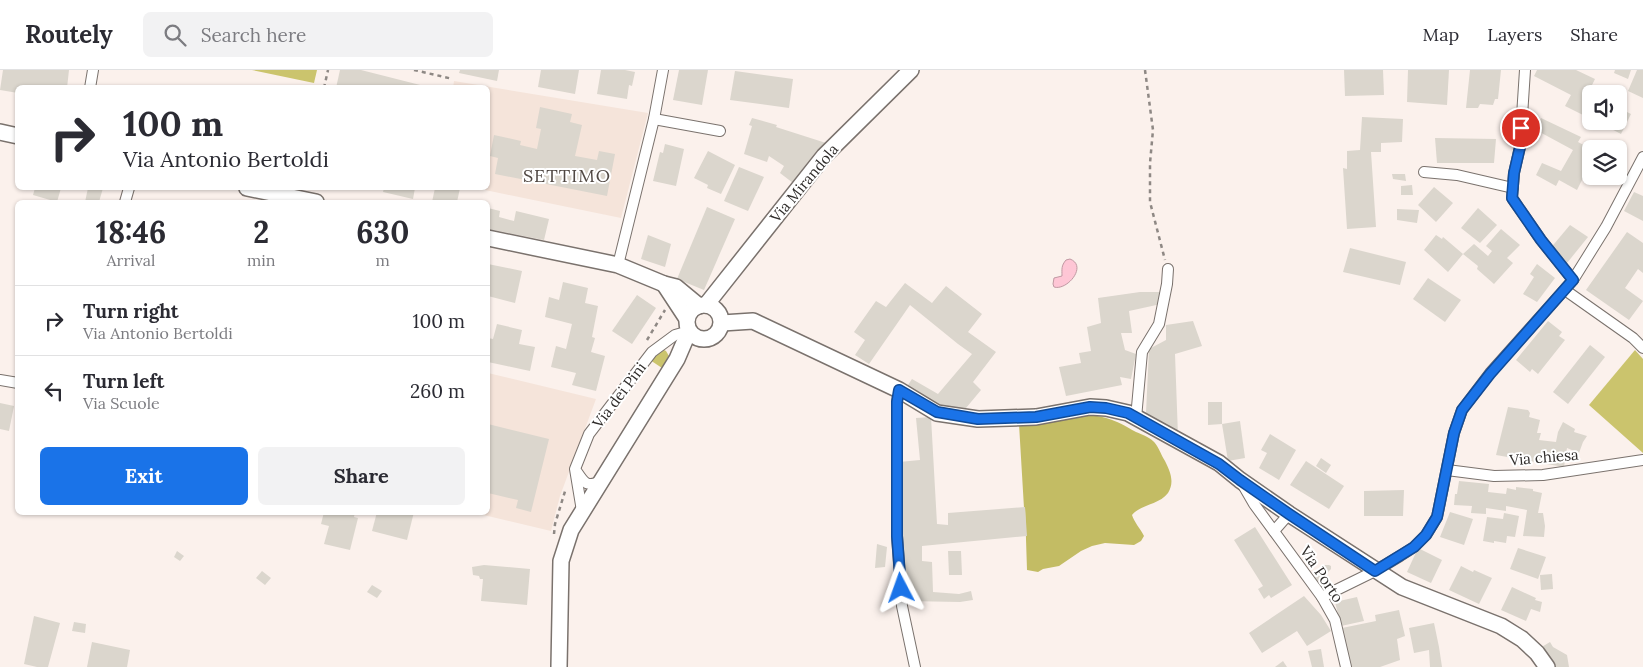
<!DOCTYPE html>
<style>
body{margin:0;font-family:Lora,serif;background:#f2f2f3;color:#2b2b33;height:100vh;display:flex;flex-direction:column;font-size:19px;white-space:nowrap}
*{box-sizing:border-box;margin:0}
p{font-size:16px;color:#7c7c81}
.icon{flex:none;width:28px;height:28px;fill:none;stroke:currentColor;stroke-width:2;stroke-linecap:round;stroke-linejoin:round}
.map{position:relative;flex:1;overflow:hidden}
.details{position:absolute;left:15px;top:130px;width:475px;height:315px;display:flex;flex-direction:column;background:#fff;border-radius:8px;box-shadow:0 1px 4px #0004}
.details>*{flex:none}
.top-card{position:absolute;left:15px;top:15px;width:475px;height:105px;border-radius:8px;box-shadow:0 1px 4px #0004;background:#fff;color:#2b2b33;overflow:hidden}
.tools{position:absolute;left:1582px;top:15px;display:grid;gap:10px}
.tools a{display:grid;place-items:center;width:45px;height:45px;border-radius:8px;background:#fff;box-shadow:0 1px 4px #0004;font-size:25px}
.pin{position:absolute;display:grid;place-items:center;width:42px;height:42px;color:#fff;margin:-21px;border:2px solid #fff;border-radius:50%;box-shadow:0 1px 5px #0007}
.me{position:absolute;width:55px;margin:-28px;rotate:356deg;stroke-linejoin:round;filter:drop-shadow(0 0 4px #0008)}
.turn{display:flex;align-items:center;gap:18px;height:105px;padding:0 25px;font-size:22px}
.turn .icon{width:65px;height:65px;stroke-width:2.5}
.turn b{display:block;font-size:35px;line-height:42px}
.eta{display:flex;justify-content:space-evenly;align-items:center;height:85px;text-align:center}
.eta b{font-size:30px;font-weight:800;line-height:35px}
.cta{display:flex;gap:10px;margin-top:auto;padding:10px 25px}
.cta a{flex:1;height:58px;border-radius:8px;background:#1a73e8;color:#fff;font-size:20px;font-weight:800;line-height:58px;text-align:center}
.cta a+a{background:#f2f2f3;color:#2b2b33}
ul{padding:0;list-style:none}
li{display:flex;align-items:center;gap:15px;height:70px;padding:0 25px;border-top:1px solid #e1e1e2}
li div{flex:1}
li b{display:block;font-size:19px}
li em{font-style:normal}
header{display:flex;align-items:center;gap:30px;box-sizing:border-box;height:70px;padding:0 25px;background:#fff;border-bottom:1px solid #e1e1e2}
header strong{font-size:24px}
nav{display:flex;gap:28px;margin-inline-start:auto;font-size:18px}
.search{width:350px;height:45px;background:#f2f2f3;display:flex;align-items:center;gap:12px;box-sizing:border-box;padding:0 18px;border-radius:8px;color:#7c7c81;font-size:19px}
.map>svg:first-child{display:block}
.built{fill:#f5e4da}
.green{fill:#cbc46d}
.forest{fill:#c3bc64}
.water{fill:#fec6d5;stroke:#c098a2}
.building{fill:#dbd6cd}
.lines{fill:none;stroke-linecap:round;stroke-linejoin:round}
.street-casing{stroke:#7a726d;stroke-width:12}
.secondary-casing{stroke:#7a726d;stroke-width:18}
.path{stroke:#8e8884;stroke-width:2.5;stroke-dasharray:4 4;stroke-linecap:butt}
.street{stroke:#fff;stroke-width:10}
.secondary{stroke:#fff;stroke-width:15}
.route-casing{stroke:#114b97;stroke-width:12}
.route{stroke:#1a73e8;stroke-width:9}
.labels{text-anchor:middle;dominant-baseline:central;stroke-width:4;stroke-linejoin:round;paint-order:stroke}
.street-label{font-size:15px;fill:#2f2c2a;stroke:#fff}
.quarter-label{font-size:18px;letter-spacing:1px;fill:#504843;stroke:#fff}
</style>
<header>
<strong>Routely</strong>
<div class="search"><svg class="icon" aria-label="search" viewBox="0 0 24 24"><circle cx="10" cy="10" r="6"/><path d="M15 15l6 6"/></svg>Search here</div>
<nav><a>Map</a><a>Layers</a><a>Share</a></nav>
</header>
<div class="map">
<svg width="1643" height="597" viewBox="0 0 1643 597">
<rect width="100%" height="100%" fill="#fbf1ec"/>
<g class="built">
<path d="M454,11L648,43L621,148L485,120V118H488V18H453Z"/>
<path d="M488,303L596,329L560,426L551,461L475,443L488,442Z"/>
</g>
<g class="green">
<path d="M252,0H317L314,13Z"/>
<path d="M664,280L666,281L669,286L662,298L650,290Z"/>
<path d="M1635,280L1643,289V383L1589,335Z"/>
</g>
<path class="forest" d="M1078,345C1105,345 1113,349 1136,362C1141,364 1149,367 1153,371C1158,375 1161,385 1165,391C1170,401 1175,412 1168,423C1159,435 1141,434 1132,445C1134,452 1140,458 1144,466L1141,471L1134,475L1105,473L1092,476L1081,481L1059,496L1043,499L1038,502L1027,500L1025,438H1024L1019,354Z"/>
<path class="water" d="M1070,189C1088,196 1067,221 1054,217L1053,214L1054,208L1062,206C1062,199 1061,196 1066,190Z"/>
<g class="building">
<path d="M3,0H69L67,18H18V23L0,20Z"/>
<path d="M340,0H361L432,18H336Z"/>
<path d="M460,0H499L497,11L459,3Z"/>
<path d="M541,0H579L575,24L538,17Z"/>
<path d="M601,0H625L635,2L632,16L629,15L627,29L597,24Z"/>
<path d="M679,0H708L702,35L673,30Z"/>
<path d="M1344,0H1383L1384,25L1345,26Z"/>
<path d="M1408,0H1449L1447,35L1407,32Z"/>
<path d="M1470,0H1501L1498,29H1495L1493,35L1480,34L1478,38H1466Z"/>
<path d="M1537,0H1576L1595,9L1590,19L1600,24H1591V49L1565,36L1571,25L1534,6Z"/>
<path d="M1615,0H1631L1628,9L1614,3Z"/>
<path d="M1637,0H1643V28L1628,21Z"/>
<path d="M735,1L793,9L789,38L730,30Z"/>
<path d="M1619,33L1623,35L1621,39L1631,44L1621,64L1596,51H1619Z"/>
<path d="M540,37L572,44L570,52L582,55L575,86L597,90L599,81L615,84L607,126L495,104L498,88L490,86L494,65L521,71L520,75L537,79L541,59L536,58Z"/>
<path d="M1362,47L1403,49L1402,72L1381,73V82H1371L1376,157L1347,159L1343,98L1347,99V81L1360,80Z"/>
<path d="M752,48L777,55L776,57L826,73L800,108L797,107L793,113L780,103L784,96L769,86L767,92L744,84L752,56L749,55Z"/>
<path d="M1541,48L1581,67L1578,72L1591,79V92L1577,120L1559,110L1556,116L1536,105L1542,93L1561,101L1573,80L1536,60Z"/>
<path d="M1435,68L1496,69L1494,93H1437Z"/>
<path d="M665,74L684,79L676,116L653,111L660,82L663,83Z"/>
<path d="M708,81L735,95L721,124L707,118L708,115L694,108Z"/>
<path d="M739,97L764,107L748,141L724,131Z"/>
<path d="M1392,104H1405L1406,111L1393,109Z"/>
<path d="M1412,115L1413,125H1401V116Z"/>
<path d="M1434,117L1453,133L1436,152L1418,135Z"/>
<path d="M35,118H61L57,132L33,125Z"/>
<path d="M88,118H103L99,132H85Z"/>
<path d="M384,118H415L413,129L383,122Z"/>
<path d="M435,118H460L457,132H432Z"/>
<path d="M1634,122L1643,126V151L1624,141Z"/>
<path d="M707,137L735,149L704,220L677,209Z"/>
<path d="M488,138L500,141L499,147L514,151L516,141L549,149L544,170L488,159Z"/>
<path d="M1478,138L1497,155L1480,173L1461,158Z"/>
<path d="M1397,139L1419,140L1417,153L1397,150Z"/>
<path d="M1570,155L1588,167L1567,193L1549,180Z"/>
<path d="M1501,159L1520,175L1507,188L1513,193L1494,214L1477,199L1478,196L1463,184L1474,174L1488,186L1492,181L1486,176Z"/>
<path d="M1627,162L1643,173V203L1638,199L1625,218L1643,231L1629,250L1586,220Z"/>
<path d="M648,165L671,174L665,197L641,189Z"/>
<path d="M1436,165L1442,169L1443,167L1463,184L1448,202L1424,180Z"/>
<path d="M1350,178L1406,192L1400,215L1343,202Z"/>
<path d="M488,194L522,201L515,233L488,226Z"/>
<path d="M1537,194L1555,208L1537,232L1523,224L1534,207L1530,204Z"/>
<path d="M1428,208L1461,230L1445,252L1413,229Z"/>
<path d="M563,212L588,218L585,233L598,236L592,267L595,268L591,282L605,286L596,321L572,315L576,303L551,297L556,276L566,279L572,254L545,247L549,227L559,230Z"/>
<path d="M905,213L932,233L946,216L982,244L968,262L996,282L973,312L981,320L966,338L940,337L906,318L912,309L938,324L972,284L958,274L910,235L869,294L855,285L865,270L854,262L876,231L886,237Z"/>
<path d="M1140,222H1159L1161,234L1129,241L1132,263H1121L1125,280L1136,284L1131,309L1120,307L1122,315L1066,326L1059,297L1081,293L1079,283L1091,281L1087,257L1101,253L1098,228Z"/>
<path d="M637,225L656,238L632,274L612,261Z"/>
<path d="M1193,251L1202,276L1175,284L1178,366L1157,356L1146,343L1149,279L1166,270V255Z"/>
<path d="M1548,251L1562,262L1559,266L1565,270L1538,304L1532,299L1530,302L1516,290Z"/>
<path d="M497,254L522,260L519,274L535,277L530,301L488,292V268L493,269Z"/>
<path d="M1590,275L1605,287L1568,334L1553,322Z"/>
<path d="M1208,332H1222V354L1208,355Z"/>
<path d="M0,333L14,336L9,361L0,359Z"/>
<path d="M1508,337L1528,340L1530,343L1529,347L1540,350L1537,363H1541L1539,370L1556,372L1558,362L1563,352L1575,359L1574,362L1587,366L1583,372L1579,383L1567,378L1564,397L1496,385Z"/>
<path d="M931,347L937,454L948,455V443L1025,437L1027,466L922,476V491L932,492L933,522L959,524L971,521L973,530L960,532L906,531L901,492L902,439L899,392L920,390L916,348Z"/>
<path d="M1240,351L1245,388L1228,391L1222,354Z"/>
<path d="M488,354L549,369L531,442L516,438L518,430L488,423Z"/>
<path d="M1270,364L1296,380L1279,410L1259,398L1267,383L1261,380Z"/>
<path d="M1321,388L1331,395L1326,403L1316,396Z"/>
<path d="M1306,391L1344,416L1329,439L1290,415Z"/>
<path d="M1459,411L1489,414L1488,422L1506,424L1507,418L1516,420V417L1533,419V421L1542,423L1538,443H1543L1545,456L1544,467L1523,466L1527,440L1506,436V441L1486,438V444L1471,443L1472,436L1454,435L1455,424H1457Z"/>
<path d="M1404,420L1403,446H1364V421Z"/>
<path d="M324,442H355L354,447L358,448L350,480L324,474L329,456L321,454Z"/>
<path d="M377,442H414L407,470L372,461Z"/>
<path d="M1450,442L1473,449L1464,475L1440,467Z"/>
<path d="M1504,443L1519,446L1515,467L1507,466L1506,473L1494,471V473L1483,471L1487,447L1503,449Z"/>
<path d="M1255,457L1292,515L1271,528L1269,525L1264,529L1258,519L1263,516L1234,470Z"/>
<path d="M877,474L887,477L885,497L875,498Z"/>
<path d="M1418,478L1442,490L1431,513L1407,502Z"/>
<path d="M1518,478L1546,487L1538,509L1510,499Z"/>
<path d="M177,481L184,486L180,491L174,487Z"/>
<path d="M948,481H961L962,505H949Z"/>
<path d="M484,495L530,499L527,535L481,531L483,509H480L479,506L473,505L472,497Z"/>
<path d="M1324,495H1329L1331,496V499L1317,513L1313,506Z"/>
<path d="M1461,496L1473,502L1474,500L1492,508L1479,534L1449,520Z"/>
<path d="M262,501L271,508L265,515L256,508Z"/>
<path d="M1552,504L1553,519L1541,520L1540,505Z"/>
<path d="M372,515L382,521L377,528L367,522Z"/>
<path d="M1512,517L1536,528L1535,530L1542,532L1540,542L1531,539L1526,551L1501,540Z"/>
<path d="M1304,526L1321,545L1331,561L1307,576L1297,561L1262,583L1249,563Z"/>
<path d="M1357,527L1364,551L1341,556L1335,532Z"/>
<path d="M1399,540L1405,566L1397,569L1400,590L1380,597H1351L1342,558L1376,551L1375,545Z"/>
<path d="M34,546L60,553L48,597H37L24,594Z"/>
<path d="M74,552L86,554L85,563L72,561Z"/>
<path d="M1434,553L1439,577L1442,597H1430L1429,580L1414,583L1409,558Z"/>
<path d="M92,572L130,580L127,597H87Z"/>
<path d="M1550,572L1553,577L1567,585L1569,597H1553L1540,578Z"/>
<path d="M1321,579L1324,597H1312L1308,581Z"/>
<path d="M1283,591L1287,597H1275Z"/>
</g>
<g class="lines">
<defs>
<g id="street">
<path d="M1525,0L1520,77L1514,103L1512,128L1541,170L1573,210"/>
<path d="M90,18L93,0"/>
<path d="M654,49L720,61"/>
<path d="M1424,102L1457,105L1513,118"/>
<path d="M125,132L129,118"/>
<path d="M618,195L654,49L663,0"/>
<path d="M1565,220L1633,268L1643,278"/>
<path d="M0,310L18,313"/>
<path d="M899,320L897,332V466L902,536L915,597"/>
<path d="M1136,348L1142,282L1159,254L1167,214L1168,199"/>
<path d="M1447,400L1494,406L1543,405L1643,390"/>
<path d="M577,402C585,414 587,417 601,411"/>
<path d="M1243,415L1254,434L1322,527L1335,550L1346,597"/>
<path d="M582,441L575,399L589,364L652,282L675,265L689,261"/>
<path d="M1274,461L1289,444"/>
<path d="M1322,527L1375,501L1400,486L1414,477L1426,465L1437,447L1454,363L1462,340L1490,303L1573,210L1606,157L1643,87"/>
</g>
<g id="secondary">
<path d="M0,62L18,66"/>
<path d="M247,118L316,132"/>
<path d="M488,168L618,195L664,214L676,217L699,236"/>
<path d="M664,214L687,249"/>
<circle cx="704" cy="252" r="17"/>
<path d="M706,235L824,86L911,0"/>
<path d="M722,253L753,251L899,320L937,343L978,349L1036,347L1090,337L1106,338L1128,343L1219,393L1240,410L1289,444L1402,517L1501,556L1522,569L1537,583L1547,597"/>
<path d="M559,597L561,491L571,460L677,289L689,261"/>
</g>
</defs>
<use href="#street" class="street-casing"/>
<use href="#secondary" class="secondary-casing"/>
<g class="path">
<path d="M414,0L453,9"/>
<path d="M1145,0L1153,60L1150,93V132L1165,190"/>
<path d="M324,18L328,0"/>
<path d="M647,270L665,240"/>
<path d="M554,464L555,454L566,418"/>
</g>
<use href="#street" class="street"/>
<use href="#secondary" class="secondary"/>
</g>
<g class="lines">
<defs>
<path id="route" d="M901,518L897,466V332L899,320L937,342L978,349L1036,347L1090,337L1106,338L1128,343L1219,394L1240,410L1289,444L1375,501L1414,477L1426,465L1437,447L1454,363L1462,340L1490,304L1573,210L1541,170L1512,128L1514,103L1520,77L1521,58"/>
</defs>
<use href="#route" class="route-casing"/>
<use href="#route" class="route"/>
</g>
<g class="labels">
<g class="street-label">
<text transform="translate(804 113) rotate(-50)">Via Mirandola</text>
<text transform="translate(619 325) rotate(-53)">Via dei Pini</text>
<text transform="translate(1544 387) rotate(-5)">Via chiesa</text>
<text transform="translate(1322 504) rotate(56)">Via Porto</text>
</g>
<g class="quarter-label">
<text x="567" y="105">SETTIMO</text>
</g>
</g>
</svg>
<div class="tools">
<a><svg class="icon" aria-label="sound" viewBox="0 0 24 24"><path d="M4 9h4l5-4v14l-5-4H4zM17 9q2 3 0 6"/></svg></a>
<a><svg class="icon" aria-label="layers" viewBox="0 0 24 24"><path d="M12 4l9 5-9 5-9-5zM3 14l9 5 9-5"/></svg></a>
</div>
<div class="pin" style="left:1521px;top:58px;background:#d93025"><svg class="icon" aria-label="arrive" viewBox="0 0 24 24"><path d="M6 21V4h12l-3 4 3 4H6"/></svg></div>
<svg class="me" style="left:901px;top:518px" viewBox="-20 -20 40 40"><path d="M0-17L14 15 0 8-14 15z" fill="#1a73e8" stroke="#fff" stroke-width="4"/></svg>
<div class="top-card">
<div class="turn"><svg class="icon" aria-label="right" viewBox="0 0 24 24"><path d="M7 20v-9h11M14 6l5 5-5 5"/></svg><div><b>100 m</b>Via Antonio Bertoldi</div></div>
</div>
<section class="details">
<div class="eta">
<div><b>18:46</b><p>Arrival</p></div>
<div><b>2</b><p>min</p></div>
<div><b>630</b><p>m</p></div>
</div>
<ul>
<li><svg class="icon" aria-label="right" viewBox="0 0 24 24"><path d="M7 20v-9h11M14 6l5 5-5 5"/></svg><div><b>Turn right</b><p>Via Antonio Bertoldi</p></div><em>100 m</em></li>
<li><svg class="icon" aria-label="left" viewBox="0 0 24 24"><path d="M17 20v-9H6M10 6l-5 5 5 5"/></svg><div><b>Turn left</b><p>Via Scuole</p></div><em>260 m</em></li>
</ul>
<div class="cta"><a>Exit</a><a>Share</a></div>
</section>
</div>
